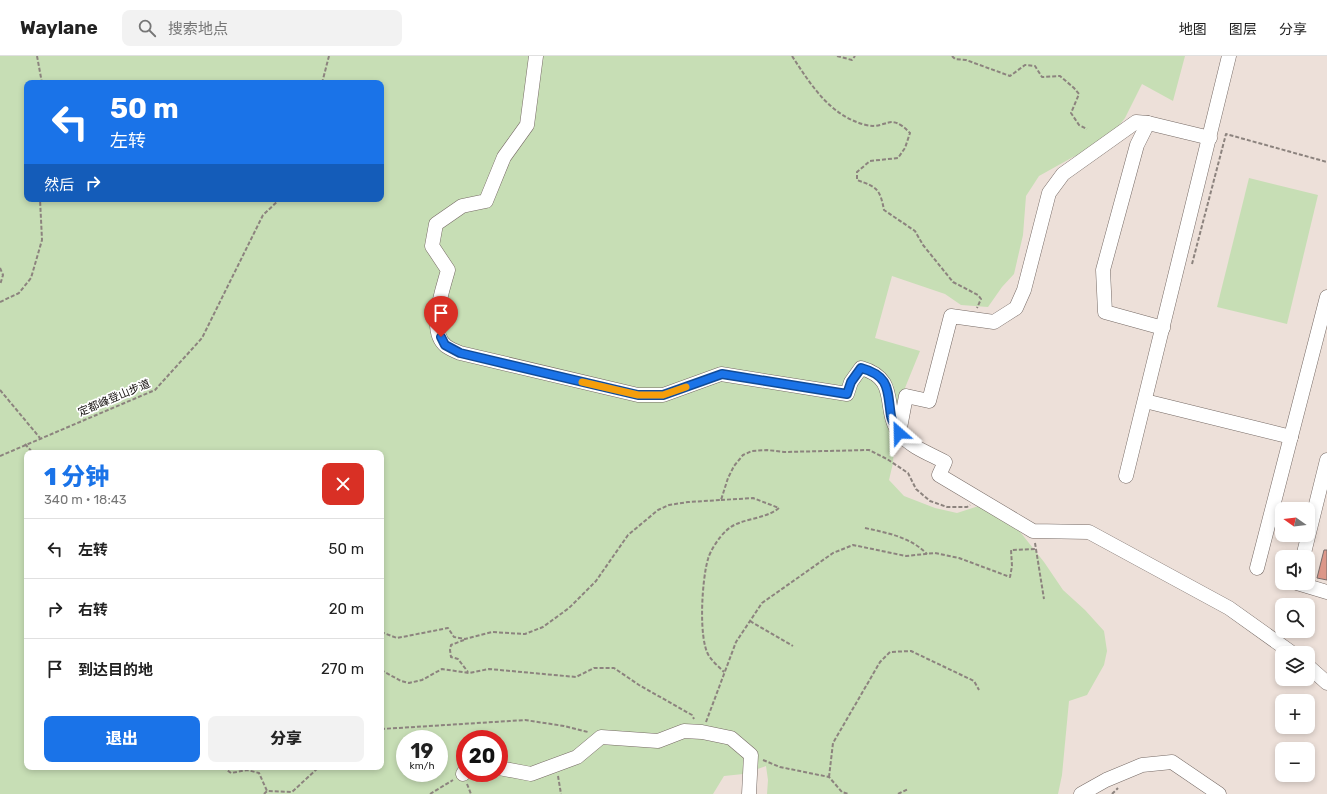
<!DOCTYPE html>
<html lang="zh">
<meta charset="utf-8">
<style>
body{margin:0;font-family:Rubik,"Noto Sans SC",sans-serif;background:#f2f2f2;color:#222;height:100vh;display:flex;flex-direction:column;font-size:15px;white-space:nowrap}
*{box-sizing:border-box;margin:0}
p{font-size:13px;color:#767676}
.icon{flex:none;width:22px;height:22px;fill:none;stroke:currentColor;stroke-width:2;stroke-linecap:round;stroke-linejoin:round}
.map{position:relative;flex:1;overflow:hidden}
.sheet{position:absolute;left:24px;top:394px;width:360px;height:320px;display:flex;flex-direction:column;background:#fff;border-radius:8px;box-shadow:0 2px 6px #0003}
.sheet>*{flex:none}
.banner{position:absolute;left:24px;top:24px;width:360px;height:122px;border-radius:8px;box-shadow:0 2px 6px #0003;background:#1a73e8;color:#fff;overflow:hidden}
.needle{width:26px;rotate:284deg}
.fabs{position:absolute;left:1275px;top:446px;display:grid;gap:8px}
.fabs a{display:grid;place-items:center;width:40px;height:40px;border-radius:8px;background:#fff;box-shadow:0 2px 6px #0003;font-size:20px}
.speed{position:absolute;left:396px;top:674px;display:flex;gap:8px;font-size:20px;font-weight:700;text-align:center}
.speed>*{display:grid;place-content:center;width:52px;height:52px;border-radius:50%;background:#fff;box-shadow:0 2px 6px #0003;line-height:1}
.speed small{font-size:10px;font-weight:400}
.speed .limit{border:6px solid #d22;background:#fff;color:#111}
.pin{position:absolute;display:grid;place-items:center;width:34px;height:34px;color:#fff;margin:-41px -17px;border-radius:50% 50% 50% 0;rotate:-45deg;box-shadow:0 0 4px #0007}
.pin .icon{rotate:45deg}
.me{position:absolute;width:44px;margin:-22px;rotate:335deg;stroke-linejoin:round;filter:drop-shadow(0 0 3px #0008)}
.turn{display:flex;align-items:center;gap:14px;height:84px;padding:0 20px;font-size:18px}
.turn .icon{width:52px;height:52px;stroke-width:2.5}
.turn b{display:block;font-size:28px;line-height:34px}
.then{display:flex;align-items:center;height:38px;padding:0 20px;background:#0003;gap:8px;font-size:15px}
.round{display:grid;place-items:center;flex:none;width:42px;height:42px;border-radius:8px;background:#f2f2f2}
.head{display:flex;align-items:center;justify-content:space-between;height:68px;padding:0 20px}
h1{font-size:24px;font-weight:800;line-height:30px;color:#1a73e8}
.button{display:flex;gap:8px;margin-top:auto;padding:8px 20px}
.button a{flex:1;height:46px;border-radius:8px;background:#1a73e8;color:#fff;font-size:16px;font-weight:800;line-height:46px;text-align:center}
.button a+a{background:#f2f2f2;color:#222}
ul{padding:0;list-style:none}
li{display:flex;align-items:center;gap:12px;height:60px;padding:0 20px;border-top:1px solid #e0e0e0}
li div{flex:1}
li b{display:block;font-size:15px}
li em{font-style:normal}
header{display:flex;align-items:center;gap:24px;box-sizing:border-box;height:56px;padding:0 20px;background:#fff;border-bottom:1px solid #e0e0e0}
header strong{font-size:19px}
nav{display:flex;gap:22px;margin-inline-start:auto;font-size:14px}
.search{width:280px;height:36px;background:#f2f2f2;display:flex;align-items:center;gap:10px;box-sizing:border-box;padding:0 14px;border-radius:8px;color:#767676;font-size:15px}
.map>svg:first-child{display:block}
.green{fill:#c7deb5;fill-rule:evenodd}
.building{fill:#dc9789;stroke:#796c6a}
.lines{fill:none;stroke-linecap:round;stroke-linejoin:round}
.minor-casing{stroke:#766a65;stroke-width:15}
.path{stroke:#8c837e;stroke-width:2;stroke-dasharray:4 2;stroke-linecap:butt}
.minor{stroke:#fff;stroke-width:14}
.route-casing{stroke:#114b97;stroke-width:10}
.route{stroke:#1a73e8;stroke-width:7}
.slow{stroke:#f59e0b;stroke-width:7}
.labels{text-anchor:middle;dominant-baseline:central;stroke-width:3.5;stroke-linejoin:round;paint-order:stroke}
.street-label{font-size:11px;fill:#14100e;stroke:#fff}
</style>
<header>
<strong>Waylane</strong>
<div class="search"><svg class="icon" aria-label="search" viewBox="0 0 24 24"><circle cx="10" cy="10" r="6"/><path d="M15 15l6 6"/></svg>搜索地点</div>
<nav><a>地图</a><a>图层</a><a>分享</a></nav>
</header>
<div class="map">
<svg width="1327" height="738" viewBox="0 0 1327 738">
<rect width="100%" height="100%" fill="#ede0d9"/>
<g class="green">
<path d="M0,0H1185L1173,45L1142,28L1125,62L1102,91L1073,101L1039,120L1026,140L1023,179L1014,218L1002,231L988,251L961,249L945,238L892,220L875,282L920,295L896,354L893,407L889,424L904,440L935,452L957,457L988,447L1009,462L1044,506L1063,534L1085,554L1104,575L1107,595L1104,609L1087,639L1069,645L1062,719L1058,738H767L768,724L766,710L743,718L724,720L713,738H0ZM27,27H381V143H27ZM27,397H381V711H27ZM405,683H439V717H405ZM465,683H499V717H465Z"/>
<path d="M1249,122L1318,139L1287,268L1217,251Z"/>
</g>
<path class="building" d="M1324,494H1327V524L1317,522Z"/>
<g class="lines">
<defs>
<g id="minor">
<path d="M536,0L527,69L504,101L486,145L462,150L436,168L432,190L448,214C443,233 427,275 446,290C450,293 455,295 460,297L638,339H663L721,318L847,338L851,326L861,312C901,323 881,354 900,378C911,391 930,398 945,406L939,419L1033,475L1089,476L1229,552L1292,597"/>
<path d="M1148,67L1137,89L1103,214L1105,256L1163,272"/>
<path d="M1145,345L1291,381"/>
<path d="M899,377L906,340L929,345L951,260L994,266L1016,252L1024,234L1049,137L1063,118L1136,66L1148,67L1210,82"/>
<path d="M1126,420L1229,0"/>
<path d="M1303,501L1327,404"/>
<path d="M1257,512L1327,241"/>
<path d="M1297,527L1327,536"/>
<path d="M1308,610L1327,627"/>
<path d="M499,712L531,718L577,701L601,681L658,685L684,675L702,676L731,682L751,699L749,738"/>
<path d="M463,718L465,715"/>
<path d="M1081,738L1106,724L1142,709L1172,706L1219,738"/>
</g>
</defs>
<use href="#minor" class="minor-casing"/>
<g class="path">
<path d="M37,0L42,27"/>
<path d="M792,0C811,29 830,60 866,69C887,74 889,55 910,77L905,92L898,102L870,105L857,116V124C877,131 880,133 884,154L915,175L923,189L953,226L978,239L981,243L977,252"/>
<path d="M837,0L852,4L855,0"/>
<path d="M952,0L955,3L966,4L1010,20L1025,9L1035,10L1042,21L1060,20L1074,32L1079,38L1071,57L1079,69L1087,73"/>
<path d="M322,27L329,0"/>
<path d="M1192,208L1226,78L1327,106"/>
<path d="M0,212L3,219L0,229"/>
<path d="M0,246L19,237L31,222L42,184L40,143"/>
<path d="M0,334L40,382"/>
<path d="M25,388L33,397"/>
<path d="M0,400L155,334L202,282L263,159L280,143"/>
<path d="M721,444L753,442L779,452C765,464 738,462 726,475C719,481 710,495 708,503C702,523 698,583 709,600C713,606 719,611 724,616"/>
<path d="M865,472C888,477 910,481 927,498"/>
<path d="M1035,487L1044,543"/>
<path d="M750,565L793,590"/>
<path d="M381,576L397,582L448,572L454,581L465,583L492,576L525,578L543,571L569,552L596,525L628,479L658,454L669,449L688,446L721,444L728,422L734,410L743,399L752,395L767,394L784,396L869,394L887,403L908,417L916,433L930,445L947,451H967L970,449"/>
<path d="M464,584L451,589L450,594L451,601L458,603L468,616"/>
<path d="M381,614L401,625L409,627L422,624L442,613L469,617L489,613L576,621L594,612H614L639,629L692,659L694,663"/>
<path d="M706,666L736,586L762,547L833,497L853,489L906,500L935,497L959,502L1010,521L1012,510L1011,494L1036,493"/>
<path d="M381,673L525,664L564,670L588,676"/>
<path d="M763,704L780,711L829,721L842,736L848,738"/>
<path d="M223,711L231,717L247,714L259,717L267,735"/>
<path d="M558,720L561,738"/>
<path d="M829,721L833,687L880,606L890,596L911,595L974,625L979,634"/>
<path d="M467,728L471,738"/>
<path d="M264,738L267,735L292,736L319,711"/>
<path d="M430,738L453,724"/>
<path d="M898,738L908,733"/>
<path d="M1112,738L1118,732"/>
</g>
<use href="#minor" class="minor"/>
</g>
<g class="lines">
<defs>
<path id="route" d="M441,281L445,289L460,297L638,339H663L722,318L847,338L851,326L861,312C891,320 887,335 891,360C892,366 897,372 899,377"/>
</defs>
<use href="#route" class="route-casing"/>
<use href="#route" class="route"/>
<path class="slow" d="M582,326L638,339H663L686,331"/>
</g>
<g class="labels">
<g class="street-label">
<text transform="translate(114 342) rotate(-23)">定都峰登山步道</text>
</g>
</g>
</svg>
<div class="fabs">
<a><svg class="needle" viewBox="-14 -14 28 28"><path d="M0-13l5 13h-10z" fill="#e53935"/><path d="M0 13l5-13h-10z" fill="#767676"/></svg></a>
<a><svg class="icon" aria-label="sound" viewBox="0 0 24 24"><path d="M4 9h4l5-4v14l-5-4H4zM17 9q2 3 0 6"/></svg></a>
<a><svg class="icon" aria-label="search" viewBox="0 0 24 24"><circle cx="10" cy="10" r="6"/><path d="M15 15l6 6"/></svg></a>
<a><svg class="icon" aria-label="layers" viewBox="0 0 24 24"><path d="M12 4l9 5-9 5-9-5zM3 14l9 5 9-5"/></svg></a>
<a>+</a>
<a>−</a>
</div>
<div class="speed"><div>19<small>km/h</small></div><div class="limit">20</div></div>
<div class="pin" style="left:441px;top:281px;background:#d93025"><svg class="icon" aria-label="arrive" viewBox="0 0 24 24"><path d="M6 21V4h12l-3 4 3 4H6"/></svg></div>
<svg class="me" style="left:899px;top:377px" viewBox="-20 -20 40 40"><path d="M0-17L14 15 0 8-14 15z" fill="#1a73e8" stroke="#fff" stroke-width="4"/></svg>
<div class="banner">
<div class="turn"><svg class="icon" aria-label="left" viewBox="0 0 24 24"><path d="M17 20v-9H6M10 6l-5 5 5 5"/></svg><div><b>50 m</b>左转</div></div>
<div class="then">然后<svg class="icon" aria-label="right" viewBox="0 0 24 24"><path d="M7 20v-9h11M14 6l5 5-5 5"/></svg></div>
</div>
<section class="sheet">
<div class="head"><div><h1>1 分钟</h1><p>340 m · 18:43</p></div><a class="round" style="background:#d93025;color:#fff"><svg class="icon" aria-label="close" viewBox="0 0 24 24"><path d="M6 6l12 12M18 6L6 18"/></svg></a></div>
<ul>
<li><svg class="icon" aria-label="left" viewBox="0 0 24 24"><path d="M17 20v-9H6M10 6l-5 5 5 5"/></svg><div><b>左转</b></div><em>50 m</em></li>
<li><svg class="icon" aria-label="right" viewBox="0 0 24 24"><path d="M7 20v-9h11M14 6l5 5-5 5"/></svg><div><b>右转</b></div><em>20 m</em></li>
<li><svg class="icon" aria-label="arrive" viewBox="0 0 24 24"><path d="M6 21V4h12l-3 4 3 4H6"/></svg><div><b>到达目的地</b></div><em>270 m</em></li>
</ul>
<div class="button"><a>退出</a><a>分享</a></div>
</section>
</div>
